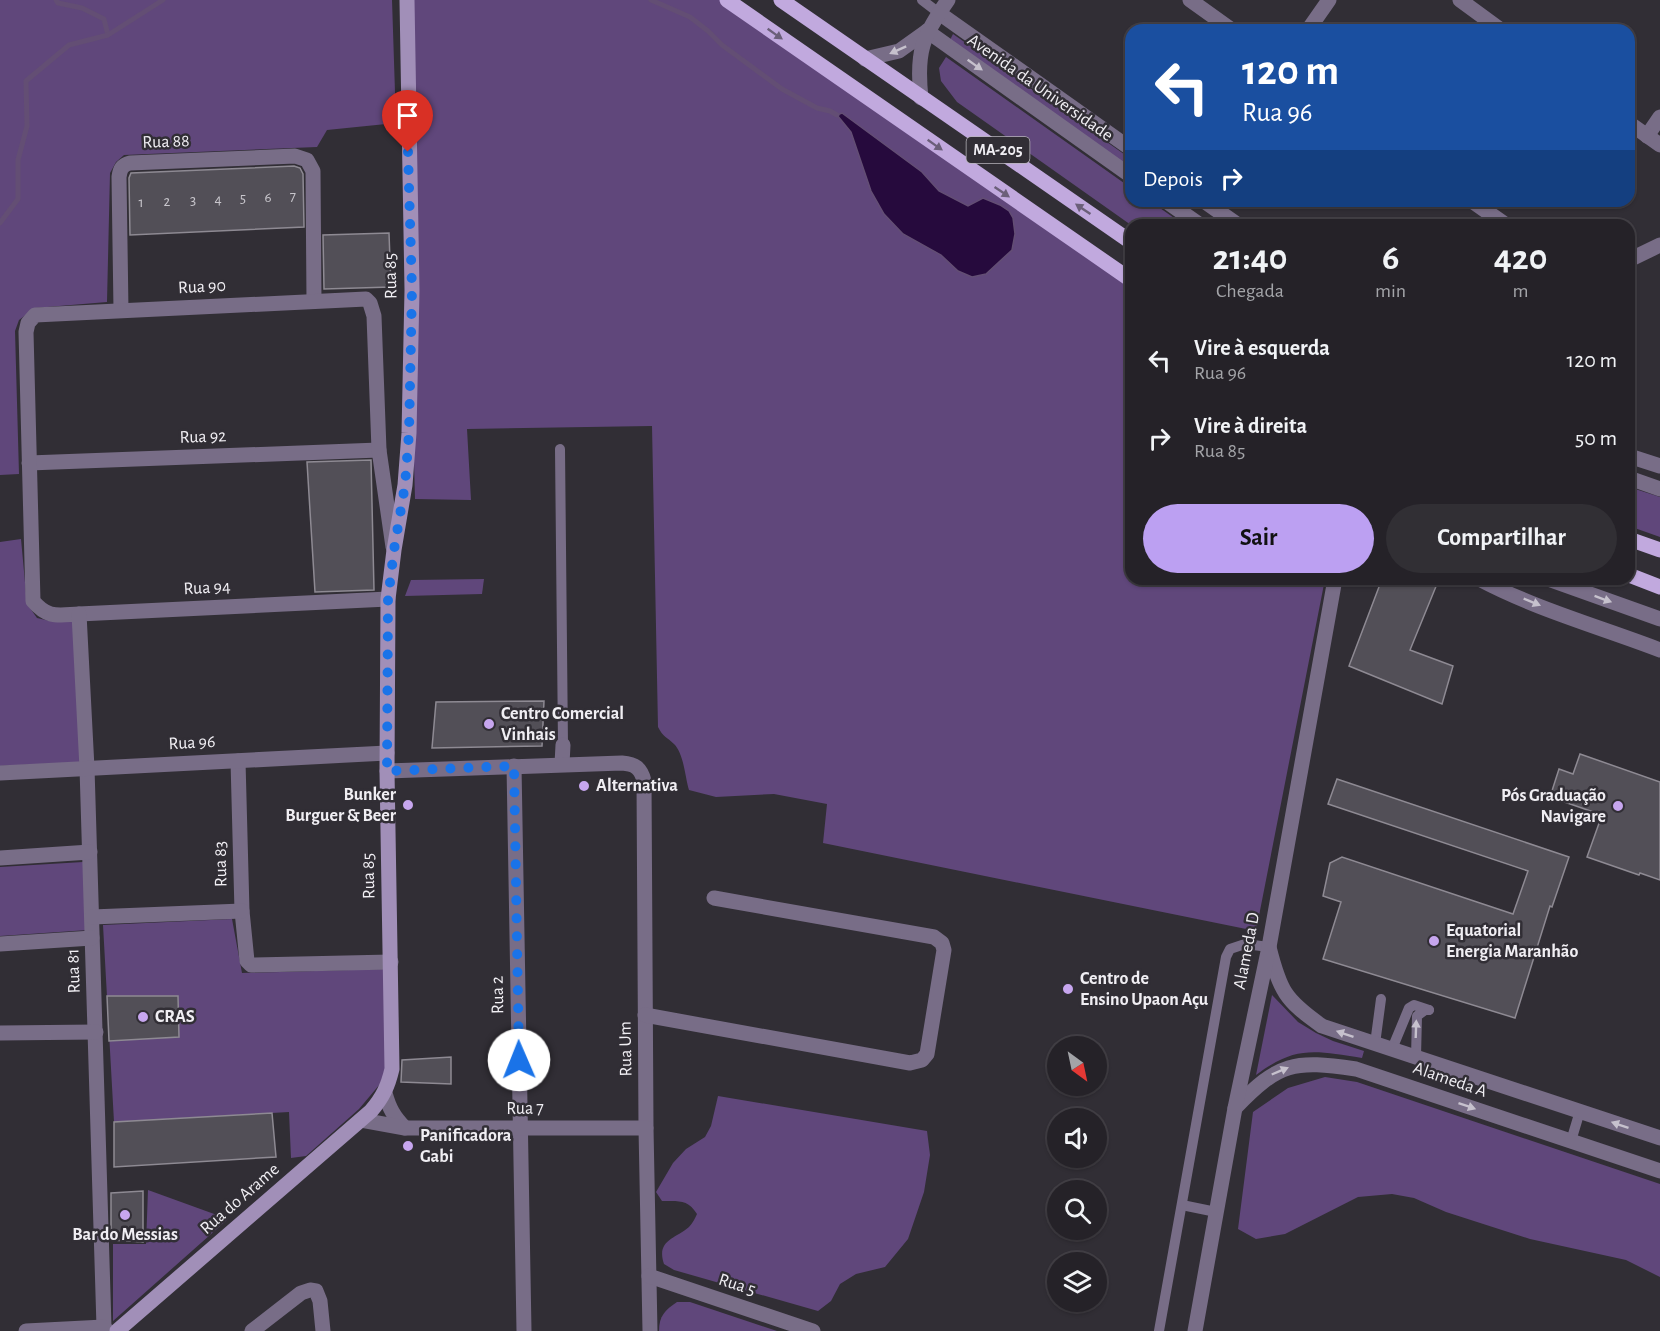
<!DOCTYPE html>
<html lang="pt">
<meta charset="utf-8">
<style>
body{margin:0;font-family:"Alegreya Sans",sans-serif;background:#312f34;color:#f1f3f6;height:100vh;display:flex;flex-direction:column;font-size:22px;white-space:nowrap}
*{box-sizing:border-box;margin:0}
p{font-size:20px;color:#a3a4a8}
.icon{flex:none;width:33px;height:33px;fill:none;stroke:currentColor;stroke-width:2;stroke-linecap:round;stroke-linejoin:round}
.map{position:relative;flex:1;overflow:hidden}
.side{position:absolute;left:1125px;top:219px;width:510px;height:366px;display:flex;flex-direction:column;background:#252228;border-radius:18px;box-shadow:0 2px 4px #0004,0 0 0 2px #423f45}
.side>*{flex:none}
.guide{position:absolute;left:1125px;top:24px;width:510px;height:183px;border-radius:18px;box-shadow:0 2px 4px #0004,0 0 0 2px #423f45;background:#1a4fa0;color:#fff;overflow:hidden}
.needle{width:39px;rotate:147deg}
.tools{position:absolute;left:1047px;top:1036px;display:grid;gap:12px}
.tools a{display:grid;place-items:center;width:60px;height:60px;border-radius:50%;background:#252228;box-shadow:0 2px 4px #0004,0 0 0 2px #423f45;font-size:30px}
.pin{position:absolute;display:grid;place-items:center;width:51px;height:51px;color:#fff;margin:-62px -26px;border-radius:50% 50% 50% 0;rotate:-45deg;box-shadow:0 0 6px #0007}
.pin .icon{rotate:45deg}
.me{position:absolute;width:66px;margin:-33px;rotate:359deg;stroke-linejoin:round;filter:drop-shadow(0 0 4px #0008)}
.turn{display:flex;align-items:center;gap:21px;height:126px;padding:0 18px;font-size:27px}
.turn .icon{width:78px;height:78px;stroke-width:2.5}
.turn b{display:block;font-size:42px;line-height:51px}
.then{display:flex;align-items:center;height:57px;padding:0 18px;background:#0003;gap:12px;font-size:22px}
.eta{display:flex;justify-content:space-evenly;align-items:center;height:102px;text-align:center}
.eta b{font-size:36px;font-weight:700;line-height:42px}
.button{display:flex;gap:12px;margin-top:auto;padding:12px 18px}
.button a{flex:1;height:69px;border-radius:36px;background:#bca0f2;color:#111;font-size:24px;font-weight:700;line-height:69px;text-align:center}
.button a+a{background:#312f34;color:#f1f3f6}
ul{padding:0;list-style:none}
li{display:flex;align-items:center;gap:18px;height:78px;padding:0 18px}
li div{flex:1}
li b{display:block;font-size:22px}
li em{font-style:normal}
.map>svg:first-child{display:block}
.green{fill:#60477b}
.water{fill:#260a3d;stroke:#634e74;stroke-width:1.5}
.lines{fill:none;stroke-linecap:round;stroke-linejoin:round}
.stream{stroke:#634e74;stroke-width:5}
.building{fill:#524f57;stroke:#8e8a93;stroke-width:1.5}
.service{stroke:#786d87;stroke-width:10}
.minor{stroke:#786d87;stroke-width:15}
.tertiary{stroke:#786d87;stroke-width:15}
.secondary{stroke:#a18fb8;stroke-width:15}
.primary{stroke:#c1a9de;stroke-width:15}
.oneway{fill:#6b5f79}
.oneway2{fill:#c6c1cd}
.route{stroke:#1a73e8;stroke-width:10;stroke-dasharray:0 18}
.poi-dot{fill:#c7a6ef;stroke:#312e35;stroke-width:2}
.labels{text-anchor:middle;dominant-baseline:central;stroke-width:5;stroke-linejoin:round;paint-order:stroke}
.number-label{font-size:15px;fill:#c8c6cc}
.shield{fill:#312e35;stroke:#b7b4ba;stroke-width:1.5}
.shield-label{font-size:16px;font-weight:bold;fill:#f0eef3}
.street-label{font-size:18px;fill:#f0eef3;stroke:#312e35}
.poi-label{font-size:18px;font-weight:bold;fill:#f0eef3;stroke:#312e35;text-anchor:start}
</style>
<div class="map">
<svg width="1660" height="1331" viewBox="0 0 1660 1331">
<rect width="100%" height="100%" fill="#312e35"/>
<g class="green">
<path d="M0,0H392L396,123L327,130L317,147L124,155L116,162L110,173L107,302L35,308L19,320L15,331L19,474L0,475Z"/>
<path d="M406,0H724L777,35L1131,288V579H1325L1256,931L823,843L827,804L774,794L716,797L689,790C685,777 684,754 674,744C667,737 663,737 658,727L652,426L467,429L471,500L415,499L407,196Z"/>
<path d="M953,34L1131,159V168L950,40Z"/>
<path d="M946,57L1131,188V201H1150L1184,225H1131L957,102L941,81L939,68Z"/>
<path d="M1629,487L1660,497V537L1629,526Z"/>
<path d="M21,539L27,604L37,618L50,621H73L85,762L0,766V542Z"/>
<path d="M484,579L482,594L405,596L411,580Z"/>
<path d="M83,862L88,930L0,936V867Z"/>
<path d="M232,919L242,973L386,969V1068L380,1084L359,1109L306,1156L291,1158L289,1112L114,1122L103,925Z"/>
<path d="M1272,995L1298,1022L1316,1033L1333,1041L1364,1051L1362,1058C1315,1051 1296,1045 1256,1075Z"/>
<path d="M1325,1077L1357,1082L1660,1184V1277L1626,1260L1530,1239L1446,1212L1414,1198L1392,1194L1358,1197L1285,1234L1256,1239L1238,1229L1253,1112L1288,1088Z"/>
<path d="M718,1096L927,1131L930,1155L924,1192L908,1239L885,1267L856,1274L840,1284L831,1301L818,1311L674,1270L664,1264C656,1240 675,1239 689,1227C693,1223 695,1218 697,1214C688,1199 678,1201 662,1201L656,1192L673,1163L686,1149L705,1137L711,1126Z"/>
<path d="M148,1190L228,1219L113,1321V1244H146Z"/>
<path d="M677,1302H690L777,1331H659C659,1316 665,1310 677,1302Z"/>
</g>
<path class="water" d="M842,113L922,172L939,191L968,206L983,198L1000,205L1009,211L1013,218L1015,234L1012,250L986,274L972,277L958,271L941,255L903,234L884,214L871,191L851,132L837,115Z"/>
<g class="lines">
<g class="stream">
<path d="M56,0L58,3L82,8L104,19L108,35"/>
<path d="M651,0L690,17L708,31L722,45L782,89L817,108L830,111L837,115"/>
<path d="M0,223L18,199V160L27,126L26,81L69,45L108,35L163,0"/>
</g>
</g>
<g class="building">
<path d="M294,166L300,168L303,174L304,227L130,235L129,178L131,173Z"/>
<path d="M389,233L391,287L324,289L323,235Z"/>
<path d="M371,460L374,590L315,592L307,462Z"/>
<path d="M1382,579H1425L1437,584L1410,650L1453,666L1442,704L1349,666Z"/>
<path d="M544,701L542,746L432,748L436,702Z"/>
<path d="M1580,754L1660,782V880L1640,873L1639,875L1587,857L1602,815L1550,797L1559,769L1573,774Z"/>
<path d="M1337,779L1569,857L1552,907L1550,906L1515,1018L1323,959L1341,902L1323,896L1330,863L1342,857L1513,914L1528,871L1328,804Z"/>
<path d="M107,996H178L179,1037L109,1041Z"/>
<path d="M451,1057V1084L401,1082L402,1060Z"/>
<path d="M272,1113L276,1157L114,1167V1122Z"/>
<path d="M143,1191V1242L111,1240V1193Z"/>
</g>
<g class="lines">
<g class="service">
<path d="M922,0L939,13"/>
<path d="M560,449L563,745"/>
<path d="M1375,1044L1381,999"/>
<path d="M1392,1049L1409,1008L1414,1005L1429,1010"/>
<path d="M1416,1057L1417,1016L1425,1010H1429"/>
<path d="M1571,1141L1580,1111"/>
<path d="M1182,1205L1216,1212"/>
<path d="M1159,1331L1226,957L1230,949L1245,944L1269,947"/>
</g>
<g class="minor">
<path d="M1190,0L1232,30"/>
<path d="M1308,30L1329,0"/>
<path d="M1647,136L1660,117"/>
<path d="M1472,201L1506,225"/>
<path d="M121,310L119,177C120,169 122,165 130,163L295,156L307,160L313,171L314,301"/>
<path d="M29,463L379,450"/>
<path d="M1479,579C1535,609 1600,627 1660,650"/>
<path d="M1548,579L1660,619"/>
<path d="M388,599L79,614C58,615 48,619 33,601L26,332L28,323L35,315L366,299L370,303L374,316L379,450L393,547"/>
<path d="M79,614L87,768L104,1327"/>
<path d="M238,761L242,911L247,961L251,965L391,962"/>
<path d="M562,764L563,745"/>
<path d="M514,766L524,1331"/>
<path d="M387,771L622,763C635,764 641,768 644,781L646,1128"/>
<path d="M0,773L387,753"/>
<path d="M0,858L90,852"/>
<path d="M92,917L242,911"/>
<path d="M0,944L92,938"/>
<path d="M1269,947C1280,991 1285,1000 1322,1026L1660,1138"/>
<path d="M645,1015L910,1063L922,1060L927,1054L944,950L942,943L934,937L714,898"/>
<path d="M0,1033L96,1032"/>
<path d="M1235,1108C1279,1062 1294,1060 1356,1069L1660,1171"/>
<path d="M26,1331L104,1327L107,1331"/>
<path d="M252,1331L301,1293L310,1290L316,1291L320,1301L323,1331"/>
</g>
<g class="tertiary">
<path d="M1460,0L1501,30"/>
<path d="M939,13L1131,149"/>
<path d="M927,31L1131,176"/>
<path d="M865,59L899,51L927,31"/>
<path d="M921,98C916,52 922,37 948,0"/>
<path d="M1629,123L1660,145"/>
<path d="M1166,201L1200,225"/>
<path d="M1204,201L1238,225"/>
<path d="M1629,260L1660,245"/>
<path d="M1629,456L1660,466"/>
<path d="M1629,478L1660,489"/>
<path d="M385,1093C389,1108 394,1117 405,1128"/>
<path d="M361,1120L405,1128H646L650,1331"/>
<path d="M649,1276L813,1331"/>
<path d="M1195,1331L1235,1108L1269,947L1335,579"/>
</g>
<path class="secondary" d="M117,1331L371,1111C383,1097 388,1086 392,1069L387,771L388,599L394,550L405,485L409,433L412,290L407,0"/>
<g class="primary">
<path d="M727,0L1131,280"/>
<path d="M781,0L1131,242"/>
<path d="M1629,539L1660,550"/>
<path d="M1629,575L1660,587"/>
</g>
</g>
<defs><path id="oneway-solid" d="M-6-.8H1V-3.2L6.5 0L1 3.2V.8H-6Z" transform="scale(1.5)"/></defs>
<g class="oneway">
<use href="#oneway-solid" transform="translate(775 34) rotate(35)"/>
<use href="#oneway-solid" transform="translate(935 145) rotate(35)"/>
<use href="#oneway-solid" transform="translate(1002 192) rotate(34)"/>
<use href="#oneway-solid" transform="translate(1083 209) rotate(-146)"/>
</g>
<g class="oneway2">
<use href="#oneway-solid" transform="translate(898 50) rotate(156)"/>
<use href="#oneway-solid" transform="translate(975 65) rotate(35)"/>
<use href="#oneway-solid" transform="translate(1603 599) rotate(20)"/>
<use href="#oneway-solid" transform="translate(1532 602) rotate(22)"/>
<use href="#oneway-solid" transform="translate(1416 1029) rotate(-88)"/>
<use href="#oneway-solid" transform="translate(1345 1034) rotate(-161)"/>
<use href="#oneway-solid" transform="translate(1280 1071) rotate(-23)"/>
<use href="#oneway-solid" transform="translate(1467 1106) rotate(19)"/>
<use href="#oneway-solid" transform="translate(1620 1125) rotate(-161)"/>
</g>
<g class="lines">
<path class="route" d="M408,152L412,290L409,433L405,485L394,550L388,599L387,771L514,766L519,1060"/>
</g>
<g class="poi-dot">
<circle cx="489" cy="724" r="6"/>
<circle cx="584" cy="786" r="6"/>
<circle cx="408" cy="805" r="6"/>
<circle cx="1618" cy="806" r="6"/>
<circle cx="1434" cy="941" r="6"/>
<circle cx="1068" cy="989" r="6"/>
<circle cx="143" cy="1017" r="6"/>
<circle cx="408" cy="1146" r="6"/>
<circle cx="125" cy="1215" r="6"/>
</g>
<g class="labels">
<g class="number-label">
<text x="293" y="196">7</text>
<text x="268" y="197">6</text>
<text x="243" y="198">5</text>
<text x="218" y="199">4</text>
<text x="193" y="200">3</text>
<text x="167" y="201">2</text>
<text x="141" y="202">1</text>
</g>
<rect class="shield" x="966.5" y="137" width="63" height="26" rx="4.5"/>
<g class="shield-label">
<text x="998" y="150">MA-205</text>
</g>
<g class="street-label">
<text transform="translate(1040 88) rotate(35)">Avenida da Universidade</text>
<text transform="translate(166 142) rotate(-2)">Rua 88</text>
<text transform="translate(391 276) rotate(-91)">Rua 85</text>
<text transform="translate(202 287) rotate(-3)">Rua 90</text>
<text transform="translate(203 437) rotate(-2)">Rua 92</text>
<text transform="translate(207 588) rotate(-3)">Rua 94</text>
<text transform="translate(192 743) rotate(-3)">Rua 96</text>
<text transform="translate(221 864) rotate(-91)">Rua 83</text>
<text transform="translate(369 876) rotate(-91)">Rua 85</text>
<text transform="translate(1247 951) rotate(-79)">Alameda D</text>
<text transform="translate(74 971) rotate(-92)">Rua 81</text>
<text transform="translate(498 995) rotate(-91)">Rua 2</text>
<text transform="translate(626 1049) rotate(-91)">Rua Um</text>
<text transform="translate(1450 1080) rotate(19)">Alameda A</text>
<text x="525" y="1109">Rua 7</text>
<text transform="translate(240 1199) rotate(-41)">Rua do Arame</text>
<text transform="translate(737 1285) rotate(18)">Rua 5</text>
</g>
<g class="poi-label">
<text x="501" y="714">Centro Comercial<tspan x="501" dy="21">Vinhais</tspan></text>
<text x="596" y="786">Alternativa</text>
<text x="396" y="795" text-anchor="end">Bunker<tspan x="396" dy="21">Burguer &amp; Beer</tspan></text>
<text x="1606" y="796" text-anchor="end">Pós Graduação<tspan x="1606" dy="21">Navigare</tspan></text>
<text x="1446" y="931">Equatorial<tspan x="1446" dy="21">Energia Maranhão</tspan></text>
<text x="1080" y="979">Centro de<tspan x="1080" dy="21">Ensino Upaon Açu</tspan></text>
<text x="155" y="1017">CRAS</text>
<text x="420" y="1136">Panificadora<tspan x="420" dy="21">Gabi</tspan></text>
<text x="125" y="1235" text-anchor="middle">Bar do Messias</text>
</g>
</g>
</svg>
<div class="tools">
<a><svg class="needle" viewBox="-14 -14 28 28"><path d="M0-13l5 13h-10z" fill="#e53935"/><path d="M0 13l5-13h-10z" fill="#a3a4a8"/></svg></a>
<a><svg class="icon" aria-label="sound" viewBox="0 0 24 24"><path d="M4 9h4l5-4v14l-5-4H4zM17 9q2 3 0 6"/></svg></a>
<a><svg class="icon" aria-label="search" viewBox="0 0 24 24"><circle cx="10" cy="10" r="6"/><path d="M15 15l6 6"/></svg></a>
<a><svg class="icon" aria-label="layers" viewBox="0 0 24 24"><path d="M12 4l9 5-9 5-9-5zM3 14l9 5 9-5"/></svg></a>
</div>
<div class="pin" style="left:408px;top:152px;background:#d93025"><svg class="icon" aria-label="arrive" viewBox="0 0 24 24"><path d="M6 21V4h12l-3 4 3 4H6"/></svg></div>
<svg class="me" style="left:519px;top:1060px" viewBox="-20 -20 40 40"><circle r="19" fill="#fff"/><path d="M0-13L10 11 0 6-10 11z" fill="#1a73e8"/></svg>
<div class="guide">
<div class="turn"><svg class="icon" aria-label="left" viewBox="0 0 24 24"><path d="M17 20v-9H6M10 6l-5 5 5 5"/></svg><div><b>120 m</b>Rua 96</div></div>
<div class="then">Depois<svg class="icon" aria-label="right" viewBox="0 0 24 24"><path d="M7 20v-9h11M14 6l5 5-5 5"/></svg></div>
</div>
<section class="side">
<div class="eta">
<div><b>21:40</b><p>Chegada</p></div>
<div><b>6</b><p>min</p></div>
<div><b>420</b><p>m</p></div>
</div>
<ul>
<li><svg class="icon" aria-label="left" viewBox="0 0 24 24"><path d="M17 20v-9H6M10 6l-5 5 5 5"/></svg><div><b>Vire à esquerda</b><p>Rua 96</p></div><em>120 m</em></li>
<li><svg class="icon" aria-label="right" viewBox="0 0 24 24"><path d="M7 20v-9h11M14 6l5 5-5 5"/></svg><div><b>Vire à direita</b><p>Rua 85</p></div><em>50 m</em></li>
</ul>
<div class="button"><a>Sair</a><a>Compartilhar</a></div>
</section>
</div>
